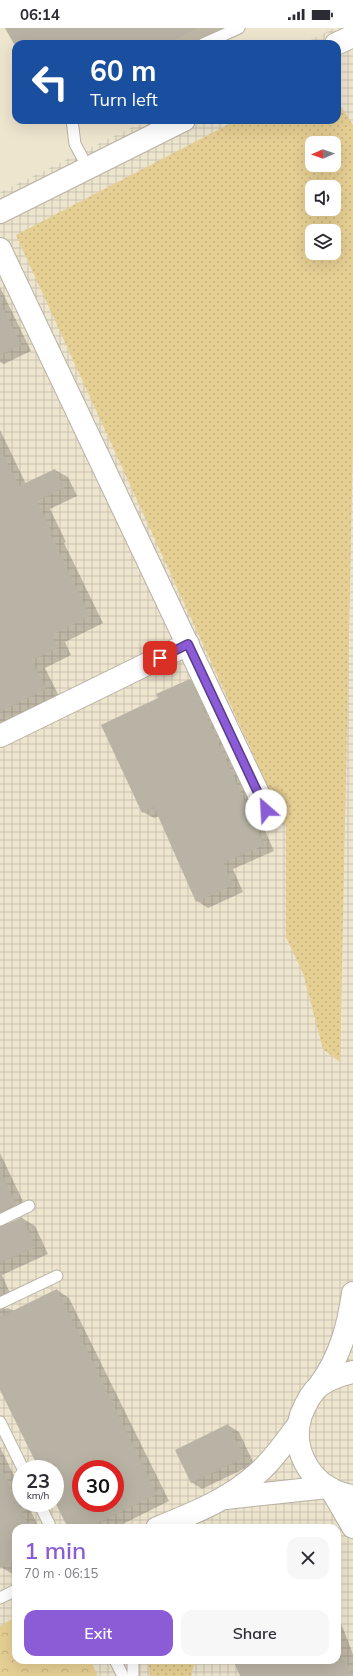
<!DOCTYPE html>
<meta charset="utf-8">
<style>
body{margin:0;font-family:Mulish,sans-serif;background:#f7f7f7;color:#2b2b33;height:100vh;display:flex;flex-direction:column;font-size:15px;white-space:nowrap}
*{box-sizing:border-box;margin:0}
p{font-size:13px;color:#7c7c81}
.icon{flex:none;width:22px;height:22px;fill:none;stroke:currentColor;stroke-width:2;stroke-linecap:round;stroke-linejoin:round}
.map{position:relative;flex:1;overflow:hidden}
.drawer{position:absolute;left:12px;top:1496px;width:329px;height:140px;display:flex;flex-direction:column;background:#fff;border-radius:12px;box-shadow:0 4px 16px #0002}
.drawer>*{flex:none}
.top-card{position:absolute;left:12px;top:12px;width:329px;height:84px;border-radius:12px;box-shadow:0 4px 16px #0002;background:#1a4fa0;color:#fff;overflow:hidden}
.needle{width:26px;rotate:268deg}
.tools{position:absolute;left:305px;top:108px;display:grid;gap:8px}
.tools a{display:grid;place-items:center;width:36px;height:36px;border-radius:8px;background:#fff;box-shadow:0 4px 16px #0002;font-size:20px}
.speed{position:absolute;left:12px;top:1432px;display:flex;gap:8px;font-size:20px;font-weight:700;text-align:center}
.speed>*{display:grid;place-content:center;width:52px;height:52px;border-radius:50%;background:#fff;box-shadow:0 4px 16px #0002;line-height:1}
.speed small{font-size:10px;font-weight:400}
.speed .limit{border:6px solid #d22;background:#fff;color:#111}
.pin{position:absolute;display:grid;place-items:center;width:34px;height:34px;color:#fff;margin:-17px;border-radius:8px;box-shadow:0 2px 6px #0006}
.me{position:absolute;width:44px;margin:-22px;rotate:334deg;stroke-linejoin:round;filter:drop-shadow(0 0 3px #0008)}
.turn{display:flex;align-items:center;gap:14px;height:84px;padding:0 12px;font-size:18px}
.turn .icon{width:52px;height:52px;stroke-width:2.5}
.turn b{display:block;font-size:28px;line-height:34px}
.round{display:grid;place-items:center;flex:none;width:42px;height:42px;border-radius:12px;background:#f7f7f7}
.overview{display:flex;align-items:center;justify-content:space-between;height:68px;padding:0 12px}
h1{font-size:24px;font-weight:600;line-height:30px;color:#8b5cd5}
.button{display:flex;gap:8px;margin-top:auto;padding:8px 12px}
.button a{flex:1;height:46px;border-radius:12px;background:#8b5cd5;color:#fff;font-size:16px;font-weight:600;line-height:46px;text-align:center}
.button a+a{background:#f7f7f7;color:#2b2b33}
.status{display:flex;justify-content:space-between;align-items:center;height:28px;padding:0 20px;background:#fff;direction:ltr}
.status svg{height:11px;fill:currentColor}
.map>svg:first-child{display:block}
.built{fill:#eee5cf}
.industrial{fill:url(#industrial-grid);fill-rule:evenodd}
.grass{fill:url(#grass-dots);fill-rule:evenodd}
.park{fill:url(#park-crowns)}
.shadow{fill:#0003;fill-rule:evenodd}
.building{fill:#b8b3a4;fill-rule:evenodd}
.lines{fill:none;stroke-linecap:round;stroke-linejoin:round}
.service-casing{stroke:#b7b1a3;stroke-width:13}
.minor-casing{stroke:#b7b1a3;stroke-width:24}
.tertiary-casing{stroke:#b7b1a3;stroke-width:24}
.service{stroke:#fff;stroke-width:11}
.minor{stroke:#fff;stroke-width:22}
.tertiary{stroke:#fff;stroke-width:22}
.route-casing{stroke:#5a3c8a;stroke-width:10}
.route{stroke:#8b5cd5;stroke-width:7}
</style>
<div class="status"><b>06:14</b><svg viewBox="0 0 49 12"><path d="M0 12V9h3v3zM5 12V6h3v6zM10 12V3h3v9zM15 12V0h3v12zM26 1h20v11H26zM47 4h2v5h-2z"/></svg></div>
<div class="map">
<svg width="353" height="1648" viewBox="0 0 353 1648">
<defs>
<pattern id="industrial-grid" width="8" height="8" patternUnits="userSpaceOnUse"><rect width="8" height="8" fill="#eee5cf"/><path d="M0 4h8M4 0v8" fill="none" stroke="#cbc3b1"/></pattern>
<pattern id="grass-dots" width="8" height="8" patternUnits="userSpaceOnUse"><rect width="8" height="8" fill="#e6cf93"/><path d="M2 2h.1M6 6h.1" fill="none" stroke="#c4b17e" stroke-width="1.8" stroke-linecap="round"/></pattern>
<pattern id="park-crowns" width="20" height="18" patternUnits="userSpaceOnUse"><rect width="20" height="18" fill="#e6cf93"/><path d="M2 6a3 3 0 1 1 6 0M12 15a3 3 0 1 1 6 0" fill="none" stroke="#c4b17e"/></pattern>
</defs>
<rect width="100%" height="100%" fill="#f7f1e2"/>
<path class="built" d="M0,0H334L302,16H16V92H147L0,164Z"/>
<path class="industrial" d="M334,0H353V1648H0V164L147,92H337V16H302ZM312,115H334V137H312ZM312,159H334V181H312ZM312,203H334V225H312ZM21,1441H55V1475H21ZM81,1441H115V1475H81ZM16,1500H337V1632H16Z"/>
<g class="grass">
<path d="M337,72L353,97V413L340,1034L323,1021L303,945L286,909V798L16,207L237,92H337ZM312,115H334V137H312ZM312,159H334V181H312ZM312,203H334V225H312Z"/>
<path d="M148,1632H195L191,1648H150Z"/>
</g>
<path class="park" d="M16,1589V1632H90L98,1648H0V1598Z"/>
<g class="shadow">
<path d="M7,0H226L194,16H16V19Z"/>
<path d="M0,259L31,323L4,336L0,334Z"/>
<path d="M0,402L26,456L55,442L68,449L77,468L50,481L66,514L64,515L103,595L65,614L71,627L45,640L59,668L0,697Z"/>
<path d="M190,652L201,659L274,823L233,841L243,864L208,880L197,873L159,788L154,790L143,784L159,671Z"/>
<path d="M0,1125L28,1184L9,1193L6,1198L22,1190L35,1198L48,1226L2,1247L14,1274L3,1281L8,1280L14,1283L57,1262L69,1270L169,1473L115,1500H69L55,1472V1441H40L0,1360ZM81,1441H115V1475H81Z"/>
<path d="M228,1397L239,1404L254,1436L202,1461L191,1454Z"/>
<path d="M0,1419L21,1462V1475H27L39,1500H16V1546L14,1547L1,1539L0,1537Z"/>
<path d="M337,1585L353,1626V1648H241L234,1632H337Z"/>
</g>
<g class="building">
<path d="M5,0H198L166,16H14Z"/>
<path d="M0,274L21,317L0,327Z"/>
<path d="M0,420L19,458L55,441L64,460L37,473L53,506L51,507L90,588L52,607L58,620L32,632L46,661L0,684Z"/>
<path d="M190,651L264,817L223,835L233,857L196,874L154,779L142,785L101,697L158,670L156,666Z"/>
<path d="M0,1142L16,1176L0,1184Z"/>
<path d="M22,1189L36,1219L0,1235V1199Z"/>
<path d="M57,1261L157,1466L88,1500H68L55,1474V1441H39L0,1362V1289ZM81,1441H115V1475H81Z"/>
<path d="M228,1396L244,1430L191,1455L175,1422Z"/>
<path d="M0,1437L30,1500H16V1532L0,1540Z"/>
<path d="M233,1632H346L352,1648H240Z"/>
</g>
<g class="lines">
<defs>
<g id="service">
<path d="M203,16L239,0"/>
<path d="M72,92L75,116L88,140"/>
<path d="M0,1192L29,1178"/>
<path d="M0,1275L57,1248"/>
<path d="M0,1394L23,1441"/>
<path d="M39,1475L51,1500"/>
<path d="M0,1570L16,1562"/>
<path d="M115,1632L123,1648"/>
<path d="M133,1632V1648"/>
</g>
<g id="minor">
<path d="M336,16L353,8"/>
<path d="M0,184L184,92"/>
<path d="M0,221L266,782"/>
<path d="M0,708L188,616"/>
</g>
<g id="tertiary">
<path d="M353,1344C340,1347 330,1350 319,1358C311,1365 305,1377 301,1387C289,1424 314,1463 353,1468"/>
<path d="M319,1358C340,1329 348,1300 353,1265"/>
<path d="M331,1461L353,1499"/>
<path d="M226,1470L328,1459"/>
<path d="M157,1500C194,1485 230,1471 259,1444C274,1431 286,1413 298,1397"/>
</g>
</defs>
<use href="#service" class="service-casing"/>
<use href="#minor" class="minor-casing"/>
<use href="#tertiary" class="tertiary-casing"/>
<use href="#service" class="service"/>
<use href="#minor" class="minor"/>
<use href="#tertiary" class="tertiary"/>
</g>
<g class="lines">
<defs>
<path id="route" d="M160,630L188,616L266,782"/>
</defs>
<use href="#route" class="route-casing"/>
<use href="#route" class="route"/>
</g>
</svg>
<div class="tools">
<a><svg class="needle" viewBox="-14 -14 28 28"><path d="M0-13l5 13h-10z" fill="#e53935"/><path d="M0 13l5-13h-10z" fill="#7c7c81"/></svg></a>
<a><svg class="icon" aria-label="sound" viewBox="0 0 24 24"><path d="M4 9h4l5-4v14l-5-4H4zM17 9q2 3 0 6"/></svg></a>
<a><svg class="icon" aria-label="layers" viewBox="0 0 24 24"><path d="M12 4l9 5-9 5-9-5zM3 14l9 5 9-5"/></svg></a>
</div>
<div class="speed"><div>23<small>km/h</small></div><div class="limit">30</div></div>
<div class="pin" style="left:160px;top:630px;background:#d93025"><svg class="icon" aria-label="arrive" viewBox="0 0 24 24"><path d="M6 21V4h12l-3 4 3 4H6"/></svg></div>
<svg class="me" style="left:266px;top:782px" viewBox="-20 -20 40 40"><circle r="19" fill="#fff"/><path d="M0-13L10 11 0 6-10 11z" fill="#8b5cd5"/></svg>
<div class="top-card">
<div class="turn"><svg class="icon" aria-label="left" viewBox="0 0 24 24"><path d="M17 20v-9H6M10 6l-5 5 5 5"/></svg><div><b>60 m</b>Turn left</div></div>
</div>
<section class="drawer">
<div class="overview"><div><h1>1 min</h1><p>70 m · 06:15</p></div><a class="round"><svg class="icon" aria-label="close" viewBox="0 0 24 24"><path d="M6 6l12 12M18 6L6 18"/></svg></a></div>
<div class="button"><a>Exit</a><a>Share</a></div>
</section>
</div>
